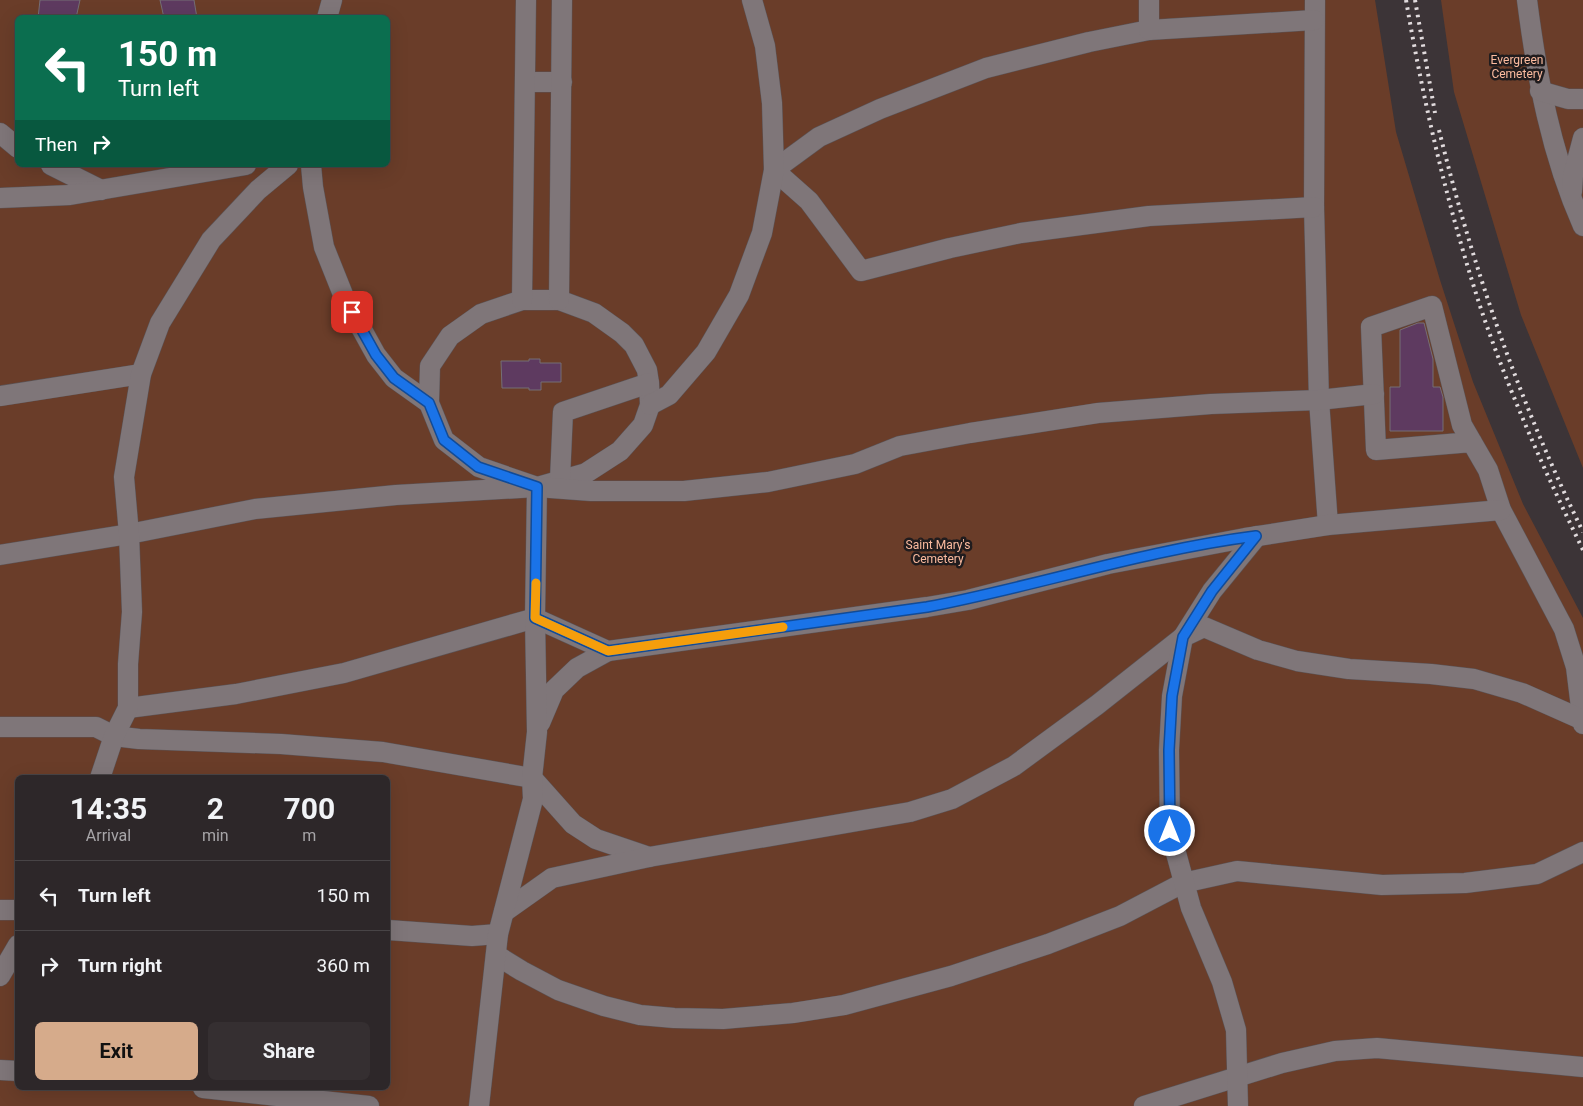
<!DOCTYPE html>
<style>
body{margin:0;font-family:Roboto,sans-serif;background:#352f31;color:#f1f3f6;height:100vh;display:flex;flex-direction:column;font-size:19px;white-space:nowrap}
*{box-sizing:border-box;margin:0}
p{font-size:16px;color:#a7a5a8}
.icon{flex:none;width:28px;height:28px;fill:none;stroke:currentColor;stroke-width:2;stroke-linecap:round;stroke-linejoin:round}
.map{position:relative;flex:1;overflow:hidden}
.sheet{position:absolute;left:15px;top:775px;width:375px;height:315px;display:flex;flex-direction:column;background:#2d2729;border-radius:8px;box-shadow:0 5px 20px #0002,0 0 0 1px #484446}
.sheet>*{flex:none}
.hud{position:absolute;left:15px;top:15px;width:375px;height:152px;border-radius:8px;box-shadow:0 5px 20px #0002,0 0 0 1px #484446;background:#0b6e4f;color:#fff;overflow:hidden}
.pin{position:absolute;display:grid;place-items:center;width:42px;height:42px;color:#fff;margin:-21px;border-radius:10px;box-shadow:0 2px 8px #0006}
.me{position:absolute;width:55px;margin:-28px;rotate:0deg;stroke-linejoin:round;filter:drop-shadow(0 0 4px #0008)}
.turn{display:flex;align-items:center;gap:18px;height:105px;padding:0 20px;font-size:22px}
.turn .icon{width:65px;height:65px;stroke-width:2.5}
.turn b{display:block;font-size:35px;line-height:42px}
.then{display:flex;align-items:center;height:48px;padding:0 20px;background:#0003;gap:10px;font-size:19px}
.eta{display:flex;justify-content:space-evenly;align-items:center;height:85px;text-align:center}
.eta b{font-size:30px;font-weight:700;line-height:35px}
.button{display:flex;gap:10px;margin-top:auto;padding:10px 20px}
.button a{flex:1;height:58px;border-radius:8px;background:#d6ab8b;color:#111;font-size:20px;font-weight:700;line-height:58px;text-align:center}
.button a+a{background:#352f31;color:#f1f3f6}
ul{padding:0;list-style:none}
li{display:flex;align-items:center;gap:15px;height:70px;padding:0 20px;border-top:1px solid #484446}
li div{flex:1}
li b{display:block;font-size:19px}
li em{font-style:normal}
.map>svg:first-child{display:block}
.green{fill:#6a3d29;fill-rule:evenodd}
.building{fill:#5e3a60;stroke:#756f75}
.lines{fill:none;stroke-linecap:round;stroke-linejoin:round}
.minor-casing{stroke:#5a5356;stroke-width:21}
.minor{stroke:#7f7679;stroke-width:20}
.rail{stroke:#e1dbdd;stroke-width:4;stroke-dasharray:2.5 5;stroke-linecap:butt}
.route-casing{stroke:#114b97;stroke-width:12}
.route{stroke:#1a73e8;stroke-width:9}
.slow{stroke:#f59e0b;stroke-width:9}
.labels{text-anchor:middle;dominant-baseline:central;stroke-width:5;stroke-linejoin:round;paint-order:stroke}
.park-label{font-size:12px;fill:#fcbb9f;stroke:#201c1e}
</style>
<div class="map">
<svg width="1583" height="1106" viewBox="0 0 1583 1106">
<rect width="100%" height="100%" fill="#3c3437"/>
<g class="green">
<path d="M0,0H1375L1396,132L1440,280L1473,382L1523,504L1583,618V1106H0ZM18,18H388V165H18ZM18,778H388V1088H18Z"/>
<path d="M1441,0H1583V468L1521,315L1454,92Z"/>
</g>
<g class="building">
<path d="M40,0H80L76,18H38Z"/>
<path d="M160,0H194L197,18H164Z"/>
<path d="M1418,323H1424L1433,359V387H1440L1443,397V431H1390V387H1400V330Z"/>
<path d="M529,359H540V363H561V382H541V390H529V388H502L501,361H529Z"/>
</g>
<g class="lines">
<defs>
<g id="minor">
<path d="M1315,0L1314,207L1319,400L1328,525"/>
<path d="M1527,0C1537,78 1551,154 1583,226"/>
<path d="M327,18L332,0"/>
<path d="M1314,20L1149,30L1089,42L986,68L880,109L819,137L774,170L809,201L861,271L950,248L1021,233L1149,216L1314,207"/>
<path d="M1149,30V0"/>
<path d="M526,82H562"/>
<path d="M1540,91L1568,99H1583"/>
<path d="M0,133L18,148"/>
<path d="M51,165L101,190"/>
<path d="M311,165L313,187L324,247L344,297L376,355L394,378L429,403"/>
<path d="M1572,192L1573,176L1583,138"/>
<path d="M0,198L70,195L246,165"/>
<path d="M522,300H559L594,313L622,333L634,345L647,370L649,383L650,405L643,425L620,451L586,473L537,487L479,467L444,440L429,403L430,366L450,336L481,314Z"/>
<path d="M522,300L526,0"/>
<path d="M559,300L562,0"/>
<path d="M0,396L141,374"/>
<path d="M650,405L669,395L706,352L739,295L762,233L774,170L772,103L765,46L752,0"/>
<path d="M1472,442L1376,450L1371,327L1432,306L1462,425L1488,470L1501,510L1564,629L1576,667L1583,724"/>
<path d="M560,479L563,412L649,383"/>
<path d="M0,555L129,534L255,509L396,495L537,487L591,491H684L768,482L855,464L900,446L970,433L1098,413L1211,404L1319,400L1374,394"/>
<path d="M128,708L236,694L344,673L535,618L608,651L927,607L968,600L1108,564L1245,538L1328,525L1501,510"/>
<path d="M540,723L554,690L577,668L608,651"/>
<path d="M0,727H96L114,736L139,739L281,744L383,752L532,778L573,824L596,839L649,857"/>
<path d="M100,778L114,736L128,708V664L132,612L129,534L124,477L141,374L160,323L211,240L258,190L288,165"/>
<path d="M0,910H18"/>
<path d="M504,912L552,878L649,857L910,812L952,799L1014,766L1097,705L1183,637L1204,627L1258,650L1297,661L1349,669L1431,674L1474,679L1522,693L1583,720"/>
<path d="M388,930L472,936L498,934"/>
<path d="M496,955L522,971L558,990L604,1006L640,1015L674,1018L723,1019L793,1013L844,1005L951,976L1048,944L1120,916L1183,883L1237,871L1382,885L1465,883L1537,874L1583,852"/>
<path d="M0,976L18,945"/>
<path d="M0,1070L18,1071"/>
<path d="M203,1088L369,1106"/>
<path d="M479,1106L498,934L533,799L532,778L537,732L535,618L537,487"/>
<path d="M1144,1106L1282,1063L1335,1051L1377,1048L1583,1067"/>
<path d="M1238,1106L1236,1030L1222,982L1191,908L1170,831L1169,750L1172,696L1183,637L1212,591L1257,536"/>
</g>
</defs>
<use href="#minor" class="minor-casing"/>
<use href="#minor" class="minor"/>
<g class="rail">
<path d="M1406,0C1424,105 1448,208 1481,309C1509,392 1545,472 1583,550"/>
<path d="M1415,0L1435,113"/>
<path d="M1439,130C1473,269 1520,403 1583,532"/>
</g>
</g>
<g class="lines">
<defs>
<path id="route" d="M352,312L376,355L394,378L429,403L444,440L478,467L537,487L535,618L608,651L927,607C1037,586 1145,550 1256,536L1212,591L1183,637L1172,696L1169,750L1170,831"/>
</defs>
<use href="#route" class="route-casing"/>
<use href="#route" class="route"/>
<path class="slow" d="M536,583L535,618L608,651L783,627"/>
</g>
<g class="labels">
<g class="park-label">
<text x="1517" y="60">Evergreen<tspan x="1517" dy="14">Cemetery</tspan></text>
<text x="938" y="545">Saint Mary's<tspan x="938" dy="14">Cemetery</tspan></text>
</g>
</g>
</svg>
<div class="pin" style="left:352px;top:312px;background:#d93025"><svg class="icon" aria-label="arrive" viewBox="0 0 24 24"><path d="M6 21V4h12l-3 4 3 4H6"/></svg></div>
<svg class="me" style="left:1170px;top:831px" viewBox="-20 -20 40 40"><circle r="17" fill="#1a73e8" stroke="#fff" stroke-width="3"/><path d="M0-11L8 9 0 5-8 9z" fill="#fff"/></svg>
<div class="hud">
<div class="turn"><svg class="icon" aria-label="left" viewBox="0 0 24 24"><path d="M17 20v-9H6M10 6l-5 5 5 5"/></svg><div><b>150 m</b>Turn left</div></div>
<div class="then">Then<svg class="icon" aria-label="right" viewBox="0 0 24 24"><path d="M7 20v-9h11M14 6l5 5-5 5"/></svg></div>
</div>
<section class="sheet">
<div class="eta">
<div><b>14:35</b><p>Arrival</p></div>
<div><b>2</b><p>min</p></div>
<div><b>700</b><p>m</p></div>
</div>
<ul>
<li><svg class="icon" aria-label="left" viewBox="0 0 24 24"><path d="M17 20v-9H6M10 6l-5 5 5 5"/></svg><div><b>Turn left</b></div><em>150 m</em></li>
<li><svg class="icon" aria-label="right" viewBox="0 0 24 24"><path d="M7 20v-9h11M14 6l5 5-5 5"/></svg><div><b>Turn right</b></div><em>360 m</em></li>
</ul>
<div class="button"><a>Exit</a><a>Share</a></div>
</section>
</div>
